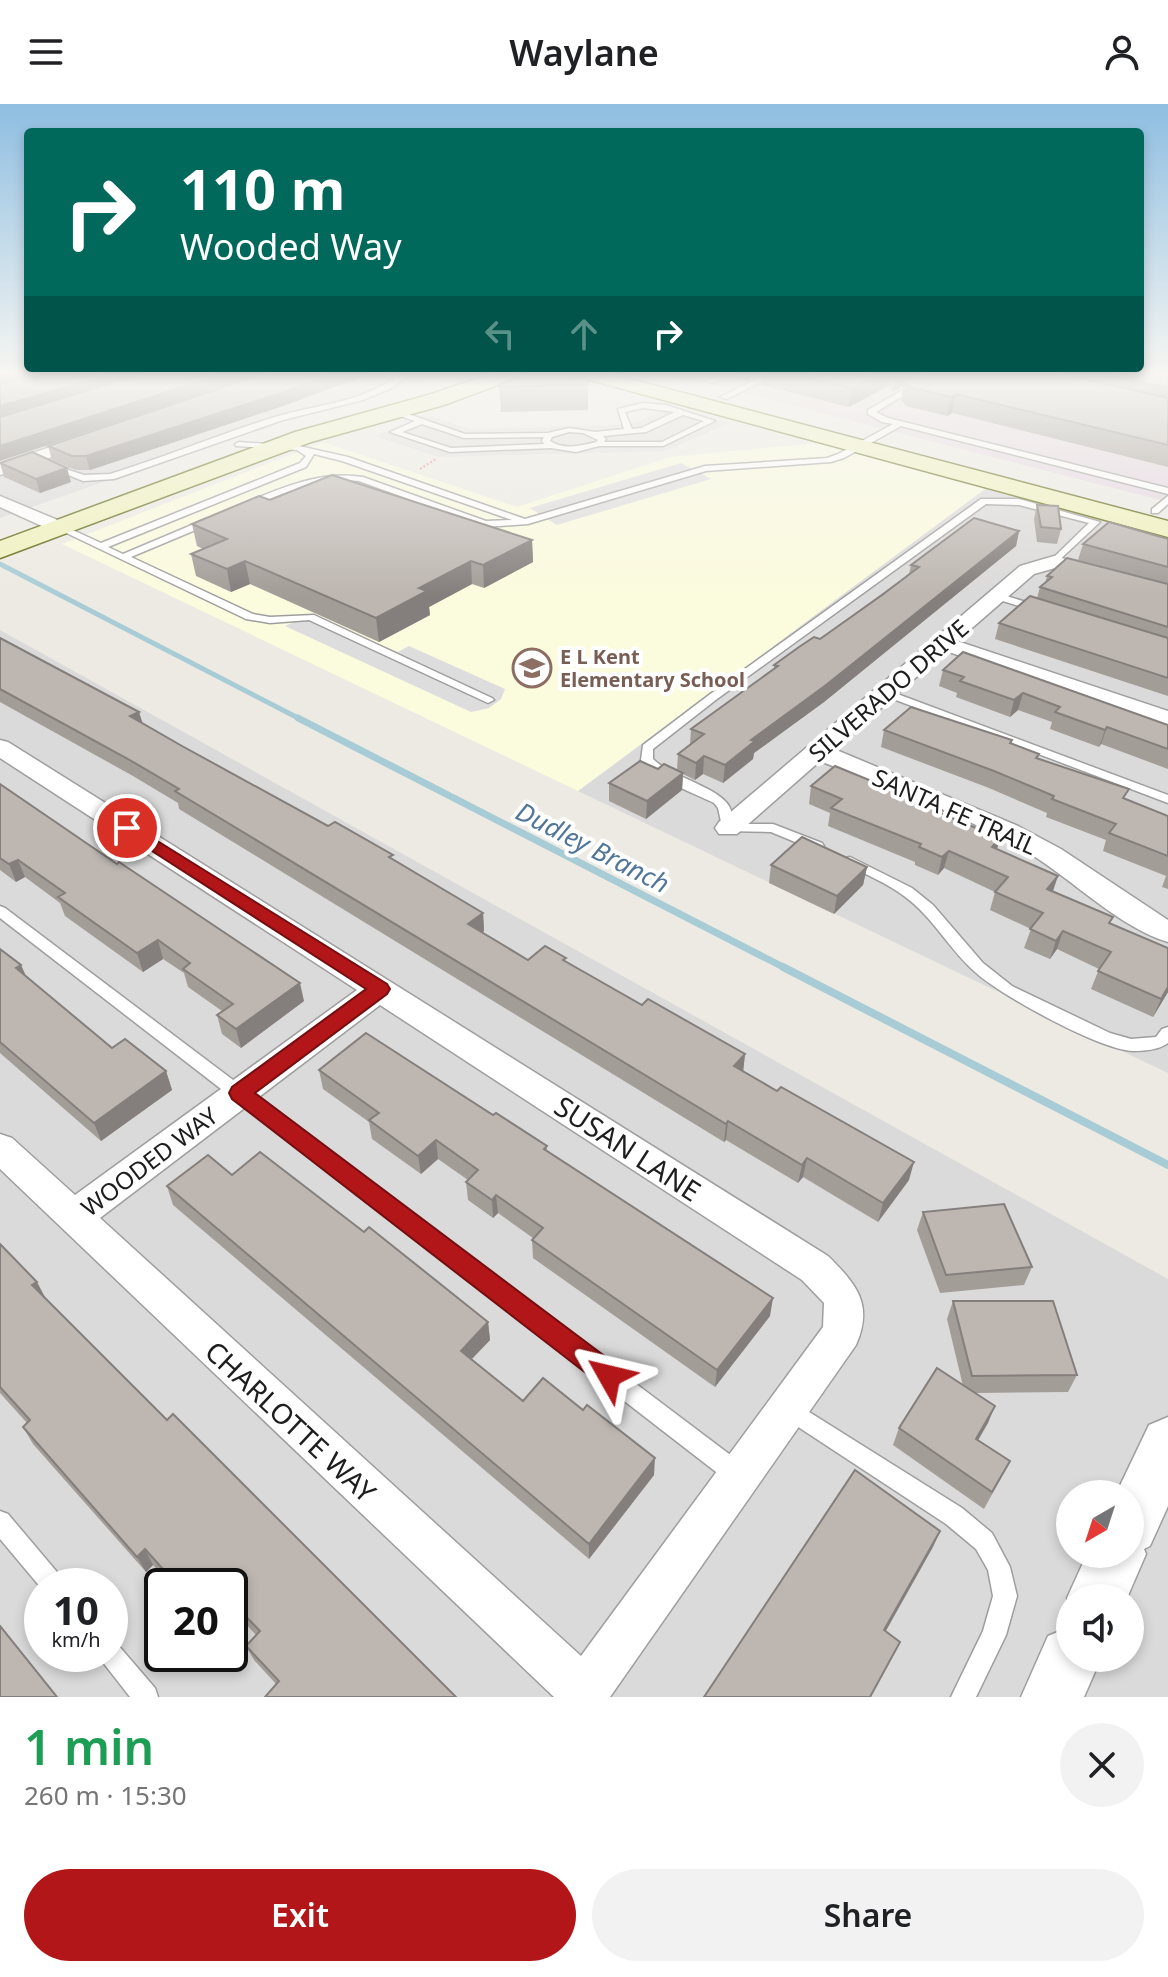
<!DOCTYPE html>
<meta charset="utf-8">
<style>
body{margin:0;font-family:"Noto Sans",sans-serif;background:#f2f2f2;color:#202124;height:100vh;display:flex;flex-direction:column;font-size:30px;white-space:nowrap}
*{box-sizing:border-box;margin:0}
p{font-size:26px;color:#757577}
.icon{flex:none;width:44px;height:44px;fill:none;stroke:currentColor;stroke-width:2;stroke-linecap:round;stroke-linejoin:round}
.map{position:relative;height:1593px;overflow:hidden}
.side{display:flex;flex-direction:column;background:#fff;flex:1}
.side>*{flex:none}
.top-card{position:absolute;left:24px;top:24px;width:1120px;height:244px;border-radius:8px;box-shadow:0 4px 12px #0003;background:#00695c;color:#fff;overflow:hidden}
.needle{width:52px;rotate:219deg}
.tools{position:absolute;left:1056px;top:1376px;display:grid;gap:16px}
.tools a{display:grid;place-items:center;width:88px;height:88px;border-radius:50%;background:#fff;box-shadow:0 4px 12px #0003;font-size:40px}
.speed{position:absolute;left:24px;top:1464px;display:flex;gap:16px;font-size:40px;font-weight:700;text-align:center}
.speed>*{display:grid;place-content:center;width:104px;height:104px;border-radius:50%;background:#fff;box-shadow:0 4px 12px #0003;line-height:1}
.speed small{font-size:20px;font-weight:400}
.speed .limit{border:4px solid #111;border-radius:12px;background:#fff;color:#111}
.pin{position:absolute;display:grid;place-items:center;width:68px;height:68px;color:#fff;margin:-34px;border:4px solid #fff;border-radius:50%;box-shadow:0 2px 8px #0007}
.me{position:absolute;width:88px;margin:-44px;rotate:307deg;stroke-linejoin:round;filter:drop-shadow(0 0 6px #0008)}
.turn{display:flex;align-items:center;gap:28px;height:168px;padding:0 24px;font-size:36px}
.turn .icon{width:104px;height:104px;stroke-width:2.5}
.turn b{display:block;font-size:56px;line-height:68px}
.lanes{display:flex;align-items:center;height:76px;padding:0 24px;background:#0003;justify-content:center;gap:40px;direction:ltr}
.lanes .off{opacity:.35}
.round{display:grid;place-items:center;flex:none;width:84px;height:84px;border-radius:42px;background:#f2f2f2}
.summary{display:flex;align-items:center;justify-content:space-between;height:136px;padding:0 24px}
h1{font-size:48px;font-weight:600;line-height:60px;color:#1e9e55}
.primary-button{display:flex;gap:16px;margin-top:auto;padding:16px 24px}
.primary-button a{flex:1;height:92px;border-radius:48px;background:#b31618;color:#fff;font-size:32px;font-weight:600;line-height:92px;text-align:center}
.primary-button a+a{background:#f2f2f2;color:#202124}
header{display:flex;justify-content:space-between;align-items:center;height:104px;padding:0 24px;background:#fff;font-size:36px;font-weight:600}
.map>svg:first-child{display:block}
.residential{fill:#dbdada;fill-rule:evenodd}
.industrial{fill:#e5d6e2}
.education{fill:#fbfbde}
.parking{fill:#ddd}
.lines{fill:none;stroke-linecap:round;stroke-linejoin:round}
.stream-far2{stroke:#a8ccd6;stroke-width:5}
.stream-far1{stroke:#a8ccd6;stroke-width:7}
.stream{stroke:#a8ccd6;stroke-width:8}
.service-casing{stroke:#9e9e9e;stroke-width:3}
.minor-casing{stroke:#9e9e9e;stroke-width:3}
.tertiary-casing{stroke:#9e9e9e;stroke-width:3}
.secondary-casing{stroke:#5e6711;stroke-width:3}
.path{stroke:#ea8278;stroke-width:2;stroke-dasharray:2 2;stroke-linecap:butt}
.service{fill:#fff;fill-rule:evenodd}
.minor{fill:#fff;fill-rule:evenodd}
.tertiary{fill:#fff;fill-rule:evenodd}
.secondary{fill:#f0f2bc;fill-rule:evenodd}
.wall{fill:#a39d98}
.shaded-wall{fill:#847f7c}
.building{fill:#bdb6b1;stroke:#847f7c;stroke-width:2}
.route{fill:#b31618;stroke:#740e10;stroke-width:2}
.labels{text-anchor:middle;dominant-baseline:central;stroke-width:8;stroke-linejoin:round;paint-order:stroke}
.far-education-label{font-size:20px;font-weight:bold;fill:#785e54;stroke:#fff;text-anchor:start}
.street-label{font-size:24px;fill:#1d1d1d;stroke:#fff}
.water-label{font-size:26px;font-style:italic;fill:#51769a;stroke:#fff}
.near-street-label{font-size:28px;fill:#1d1d1d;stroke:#fff}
</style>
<header><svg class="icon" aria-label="menu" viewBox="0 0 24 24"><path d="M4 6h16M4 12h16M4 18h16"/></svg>Waylane<svg class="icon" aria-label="person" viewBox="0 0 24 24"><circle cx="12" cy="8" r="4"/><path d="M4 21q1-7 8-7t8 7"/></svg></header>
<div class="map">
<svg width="1168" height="1593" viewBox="0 0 1168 1593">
<rect width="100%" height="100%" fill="#edeae3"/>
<g class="residential">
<path d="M0,268H459L282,316L0,414Z"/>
<path d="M985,385L1168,435V969L578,687Z"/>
<path d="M0,526L1168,1175V1593H0ZM1070,1390H1130V1450H1070ZM42,1482H110V1550H42ZM162,1482H230V1550H162ZM1070,1494H1130V1554H1070Z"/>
</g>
<path class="industrial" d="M662,268H1168V398Z"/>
<path class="education" d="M323,338L517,403L670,353L817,339L985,385L578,687L62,440Z"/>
<g class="parking">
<path d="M670,302L730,319L665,347L438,353L375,332L427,311L470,325L617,321L635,319Z"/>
<path d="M681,359L711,375L557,421L530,404Z"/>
<path d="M309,511L398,548L409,542L505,585L501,595L489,604L471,608L285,522Z"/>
</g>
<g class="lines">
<path class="stream-far2" d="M0,460L302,616"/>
<path class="stream-far1" d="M298,614L787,865"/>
<path class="stream" d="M783,863L1168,1061"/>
<defs>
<g id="service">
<path d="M661,268C678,267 698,277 713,274C722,273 728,267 738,268L713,279Z"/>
<path d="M771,268H780L727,295L720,293Z"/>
<path d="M934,268H942L876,308L888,314L1168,384V390L901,322L844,354L831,358L706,367L528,420L485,423L359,377C320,374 288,387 253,402H247V398C284,383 322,366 363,373L486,417L512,416L342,357L314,350L306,363L108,443L123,450L206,415H212V419L131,453L253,510L270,513L314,511L492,594L494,596L488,599L309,516L270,519L246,515L56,424L64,422L101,439L300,359L306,352L297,346L236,342L235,340L239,338L299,342L348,353L525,415L705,362L827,354L838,350L893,320L882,318L868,310V306Z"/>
<path d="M398,271L405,273L392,284L363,296L283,316L114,375L83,377L49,363L53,361L84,371L110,370C166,353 220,330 275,313C318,300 362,299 398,271Z"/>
<path d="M643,299L666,301L715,317L663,342H599L576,348L551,344L450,348L390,328L415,317L391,309L390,307L394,305L465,330L548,329L569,324L595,328L624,325L618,305ZM643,304L675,308L641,324L632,325L625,308ZM683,311L704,317L662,338H604L606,335L603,332L646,328ZM422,320L464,334L544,333L542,337L544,340L451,344L402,328ZM569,328L583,329L598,336L596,338C580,342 564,346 550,337L552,333Z"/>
<path d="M1168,392V400L1158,409H1152V405Z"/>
<path d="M981,395H1019L1100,418L1054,461L1051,460V456L1089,419L1019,401L986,400L717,595L653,645V655C671,673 718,683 729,702C732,707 732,714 734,720H773L822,739L824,742L822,745H812L771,728L723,727L718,704L714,699C689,687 659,677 641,656L643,641L709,591Z"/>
<path d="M997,489L1042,503L1043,505L1038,508L993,494L992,492Z"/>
<path d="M884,585L1168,691V699L880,590V586Z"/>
<path d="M850,753L912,784L933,801L983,859L1012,882L1110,929L1131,935L1156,933L1162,925L1168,923V939C1159,946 1144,947 1133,947C1100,946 1000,891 975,868C949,845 933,813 904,792C887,779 865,770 845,760L843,757L845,754Z"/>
<path d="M0,802L5,804L745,1362L748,1370L745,1378L737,1381L729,1378L0,814Z"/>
<path d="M790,1296L962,1404L992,1429L1010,1463L1017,1492L1006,1531L976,1593H951L983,1527L993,1492L988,1466L976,1445L946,1420L783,1313L780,1306L783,1299Z"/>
<path d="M0,1407L8,1410L62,1474L65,1482H42V1485L0,1435Z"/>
<path d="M110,1537L118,1541L155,1584L158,1593H130L102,1557L98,1550H110Z"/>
</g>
<g id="minor">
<path d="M384,268H401L408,273L401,277Z"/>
<path d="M86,331L94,336L92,339L0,371V360Z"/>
<path d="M0,392L67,420L70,424L61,429L55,428L0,403Z"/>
<path d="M1054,452L1168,483V495L1055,464L1034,470L957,537L1168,607V622L946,547L834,645L1018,722L1061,745L1168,816V838C1120,824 1072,775 1029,749C963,710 890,685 820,657L737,730H719L715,724L719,718L1020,462Z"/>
<path d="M0,636L8,638L828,1152C856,1180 874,1200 856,1241L610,1593H554L0,1065V1030L12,1034L75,1091L357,886L0,654ZM380,901L802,1176L824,1199L823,1223L581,1552L100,1114Z"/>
</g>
<g id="tertiary">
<path d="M1168,1313V1402L1150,1442L1144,1445L1146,1450L1127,1494H1070V1501L1067,1494L1087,1450H1130V1390H1116L1149,1321Z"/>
<path d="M1070,1523V1554H1101L1084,1593H1021L1048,1532Z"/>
</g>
<g id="secondary">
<path d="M497,268H526L523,272L444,301L311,338L0,454V437L295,328L428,291Z"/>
<path d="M572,268H604L1168,417V433L575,272Z"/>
</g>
</defs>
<use href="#service" class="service-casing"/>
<use href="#minor" class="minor-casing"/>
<use href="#tertiary" class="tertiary-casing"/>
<use href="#secondary" class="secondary-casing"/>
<path class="path" d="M420,365L436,355"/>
<use href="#service" class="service"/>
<use href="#minor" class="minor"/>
<use href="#tertiary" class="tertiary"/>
<use href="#secondary" class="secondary"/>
</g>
<g class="wall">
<path d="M699,268H727L712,271Z"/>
<path d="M734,268H1168V363L952,309L947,312L906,302L901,296L903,282L893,288L888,282L849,303L762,281L763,269L746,277L733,273Z"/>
<path d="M499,280H588V306L501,308Z"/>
<path d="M289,300L90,366H76L52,356L48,342Z"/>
<path d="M0,359L71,378L40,389L4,373Z"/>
<path d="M270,396L532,436L533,458L484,484L472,480L429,503L430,511L379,538L250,480L231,488L196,472L191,450L203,445L197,442L192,420Z"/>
<path d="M1037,401L1061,425L1057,440L1037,438L1034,415Z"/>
<path d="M1019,427L1016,442L824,598L754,649L753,655L723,679L703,670L695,676L683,670L682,686L646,715L609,697V679L658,665L677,666L678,650L690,640L691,625L774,565V561L820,535L909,470L911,461Z"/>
<path d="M1168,435V592L995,535L999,519L1037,494L1040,483L1045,479L1047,472L1165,479L1078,456L1083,440Z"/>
<path d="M0,534L139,608L143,620L328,722L393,756L483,809L484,827L482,829L528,856L566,858L642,901L745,950L743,967L909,1076L878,1118L803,1073L798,1079L726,1036L724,1038L179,705L178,699L133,672L0,598Z"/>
<path d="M943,566L1168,621V665L1101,640L1099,643L1050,625L1052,618L1018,606L1010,613L956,593L957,589L939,582Z"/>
<path d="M884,626L1012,636L1011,639L1039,650L1038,655L1126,695L1168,712V785L1162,783L1166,772L1103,747L1106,736L1046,713L1047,709L989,684L881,643Z"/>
<path d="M0,680L304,897L241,944L222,930L217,911L222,907L188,883L184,869L163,855L143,868L65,812L60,799L25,773L16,778L0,766Z"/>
<path d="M811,682L942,706L941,710L1000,734L997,745L1053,787L1111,820L1168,844V888L1153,913L1091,885L1099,865L1057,845L1050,855L1024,844L1031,825L990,806L995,788L944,764L938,771L915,761V758L828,722L830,709L809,700Z"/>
<path d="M771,761L867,763L863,781L834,810L769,779Z"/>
<path d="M0,845L21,861L26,872L112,944L166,967L172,986L101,1037L0,949Z"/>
<path d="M319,966L493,1011L547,1042V1047L770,1212L715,1283L533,1154L532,1136L533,1134L498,1109L493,1114L468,1096L466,1078L468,1076L438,1055L421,1070L372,1035L369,1018L323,985Z"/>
<path d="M232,1071L364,1128L488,1218L490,1236L472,1255L523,1297L654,1371L589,1455L173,1101L167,1082Z"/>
<path d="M923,1108L1032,1163L1024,1181L940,1189L917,1126Z"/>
<path d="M0,1140L46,1196L167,1316L456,1593L276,1580L254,1556L246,1542L256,1531L230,1503V1482H173L153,1461L146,1468L33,1340L23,1323L27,1319L0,1289Z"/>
<path d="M953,1197L1077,1271L1068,1288L975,1289L995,1302L978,1336L1001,1374L984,1405L893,1341L899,1324L963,1282L947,1215Z"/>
</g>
<g class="shaded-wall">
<path d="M0,268H47L0,280Z"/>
<path d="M119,268H164L0,317V302Z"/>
<path d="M228,268H269L0,357V342Z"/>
<path d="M339,268H375L289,300L90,366L86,352Z"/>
<path d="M712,268H727L712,271Z"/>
<path d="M747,268H763L746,277Z"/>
<path d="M883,268H891L888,282L849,303L852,284Z"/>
<path d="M899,268H929L904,277L903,282L893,288L896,269Z"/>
<path d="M956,290L952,309L947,312L951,293Z"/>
<path d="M67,364L71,378L40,389L36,375Z"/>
<path d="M1019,427L1016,442L824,598L754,649L753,655L723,679L725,661L751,636Z"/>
<path d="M532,436L533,458L484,484L483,461Z"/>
<path d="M245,457L250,480L231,488L227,465Z"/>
<path d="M471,457L472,480L429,503L430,511L379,538L376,514L419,484Z"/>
<path d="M1023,589L1018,606L1010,613L1014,596Z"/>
<path d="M139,608L144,625L130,612Z"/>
<path d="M1107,623L1101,640L1099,643L1105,626Z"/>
<path d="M704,652L703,670L695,676L696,659Z"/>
<path d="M683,669L682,686L646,715L647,697Z"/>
<path d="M1000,734L995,752L992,743Z"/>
<path d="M949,747L944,764L938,771L942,753Z"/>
<path d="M18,756L25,773L16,778L9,760Z"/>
<path d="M867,763L863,781L834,810L837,792Z"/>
<path d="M1058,772L1052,790L1047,785Z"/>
<path d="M483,809L484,827L470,839L468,820Z"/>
<path d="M1063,827L1057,845L1050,855L1056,837Z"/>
<path d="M158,836L163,855L143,868L137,849Z"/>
<path d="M21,861L29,880L16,864Z"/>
<path d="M300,879L304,897L241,944L236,925Z"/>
<path d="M1168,883V888L1153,913L1161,895Z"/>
<path d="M745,950L743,969L734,962Z"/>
<path d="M166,967L172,986L101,1037L94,1019Z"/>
<path d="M728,1017L726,1036L724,1038L726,1020Z"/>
<path d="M436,1036L438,1055L421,1070L418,1052Z"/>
<path d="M807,1054L803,1073L798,1079L802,1061Z"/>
<path d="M914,1058L909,1076L878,1118L883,1099Z"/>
<path d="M496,1091L498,1109L493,1114L492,1096Z"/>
<path d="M37,1178L46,1195L32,1181Z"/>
<path d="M773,1194L770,1212L715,1283L717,1266Z"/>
<path d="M488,1218L490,1236L463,1264L461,1247Z"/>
<path d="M995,1302L988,1319L969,1352L976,1335Z"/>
<path d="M655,1354L654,1371L589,1455V1440Z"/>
<path d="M940,1427L933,1443L878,1541L884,1526Z"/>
<path d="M145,1445L153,1461L146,1468L137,1453Z"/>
<path d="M202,1466L210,1481L209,1482H186Z"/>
</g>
<g class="building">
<path d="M43,268H119L0,302V280Z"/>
<path d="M149,268H228L0,342V313Z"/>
<path d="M269,268H339L287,287L86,352H72L48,342Z"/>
<path d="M532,268H583L588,280L500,283L499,280Z"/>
<path d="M787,268H883L852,284Z"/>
<path d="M920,268H1053L1168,294V341L956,290L951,293L909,283L904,277Z"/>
<path d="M1092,268H1168V284Z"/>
<path d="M32,348L67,364L36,375L0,359Z"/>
<path d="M332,371L532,436L483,461L471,457L419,484L427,487L376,514L245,457L227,465L191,450L227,435L192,420L259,392L270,396Z"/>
<path d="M1037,401L1058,402L1061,425L1041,423Z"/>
<path d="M974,414L1019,427L826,581L751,636L755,637L725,661L704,652L696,659L678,650L704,630L691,625L778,562L774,561L799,543L814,533L820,535L882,491L919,463L911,461Z"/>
<path d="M1109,418L1168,435V463L1083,440Z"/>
<path d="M1067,454L1168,480V523L1040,483L1052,473L1047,472Z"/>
<path d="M1030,492L1168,534V574L999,519Z"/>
<path d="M0,534L139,608L130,612L182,642L328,722L335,718L393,751L389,753L483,809L468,820L528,856L545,842L566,854L563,856L642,901L648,895L745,950L734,962L777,987L781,983L914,1058L883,1099L807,1054L802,1061L728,1017L726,1020L175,687L179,685L128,655L0,585Z"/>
<path d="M963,548L1168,621V645L1107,623L1105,626L1055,608L1060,603L1023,589L1014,596L960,577L964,573L943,566Z"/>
<path d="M911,603L1012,636L1010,639L1039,650L1036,654L1129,685L1123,694L1168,712V752L1109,729L1116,720L1052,695L1054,692L994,667L884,626Z"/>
<path d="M640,657L658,665L664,660L683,669L647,697L609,679Z"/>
<path d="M835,662L942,706L940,709L1000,734L992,743L1058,772L1047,785L1113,813L1109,819L1168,844V883L1161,895L1098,867L1111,848L1063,827L1056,837L1030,825L1043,809L995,788L1008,773L949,747L942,753L919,743L921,740L831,704L842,695L811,682Z"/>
<path d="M0,680L117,760L119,758L300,879L236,925L217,911L233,900L183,865L190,859L158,836L137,849L58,793L65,789L18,756L9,760L0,754Z"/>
<path d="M802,733L867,763L837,792L771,761Z"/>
<path d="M0,845L21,861L16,864L112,944L125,935L166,967L94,1019L0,938Z"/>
<path d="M366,929L493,1011L496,1009L547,1042L544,1045L773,1194L717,1266L532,1136L543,1124L496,1091L492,1096L466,1078L478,1066L436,1036L418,1052L369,1016L379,1009L319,966Z"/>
<path d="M260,1048L364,1128L369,1123L488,1218L461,1247L523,1297L543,1274L583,1306L587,1301L655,1354L589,1440L167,1082L208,1051L232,1071Z"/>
<path d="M1004,1100L1032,1163L946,1171L923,1108Z"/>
<path d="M0,1140L37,1178L32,1181L167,1316L173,1310L456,1593H265L279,1577L246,1542L260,1527L230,1496V1482H217L202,1466L186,1482H178L145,1445L137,1453L23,1323L30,1316L0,1283Z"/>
<path d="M953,1197H1053L1077,1271L972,1272Z"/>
<path d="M937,1264L995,1302L976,1335L1010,1357L992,1388L899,1324Z"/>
<path d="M855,1366L940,1427L884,1526L900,1538L870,1593H704Z"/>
<path d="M0,1522L57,1593H0Z"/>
</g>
<linearGradient id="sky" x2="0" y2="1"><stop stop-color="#8ebee1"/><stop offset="0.55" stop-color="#f7f6f2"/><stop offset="1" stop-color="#f7f6f2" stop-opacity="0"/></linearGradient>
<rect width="1168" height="491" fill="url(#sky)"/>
<path class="route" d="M127,718L387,880L390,885L387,890L255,989L619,1263L623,1272L619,1280L609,1284L600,1280L232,995L229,989L232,983L366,885L121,727L118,724L121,720Z"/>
<defs>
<symbol id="school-ring" viewBox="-11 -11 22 22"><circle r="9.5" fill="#fff" stroke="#8d6e63" stroke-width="1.5"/><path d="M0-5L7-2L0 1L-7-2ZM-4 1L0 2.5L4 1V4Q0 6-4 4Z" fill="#8d6e63"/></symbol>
</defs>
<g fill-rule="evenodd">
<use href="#school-ring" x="510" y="542" width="44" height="44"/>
</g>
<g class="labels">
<g class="far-education-label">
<text x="560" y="552">E L Kent<tspan x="560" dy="23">Elementary School</tspan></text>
</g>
<g class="street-label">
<text transform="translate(888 586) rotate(-41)">SILVERADO DRIVE</text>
<text transform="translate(955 707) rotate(24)">SANTA FE TRAIL</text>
<text transform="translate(149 1057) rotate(-37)">WOODED WAY</text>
</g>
<g class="water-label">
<text transform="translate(593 743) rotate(27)">Dudley Branch</text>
</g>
<g class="near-street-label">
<text transform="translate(628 1044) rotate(33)">SUSAN LANE</text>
<text transform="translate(291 1317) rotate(43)">CHARLOTTE WAY</text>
</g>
</g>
</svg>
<div class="tools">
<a><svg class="needle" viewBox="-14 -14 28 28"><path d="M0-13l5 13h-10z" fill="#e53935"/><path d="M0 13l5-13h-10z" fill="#757577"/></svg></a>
<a><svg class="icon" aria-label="sound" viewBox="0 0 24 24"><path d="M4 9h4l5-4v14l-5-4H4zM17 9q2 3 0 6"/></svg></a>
</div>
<div class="speed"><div>10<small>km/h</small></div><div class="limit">20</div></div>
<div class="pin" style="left:127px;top:724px;background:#d93025"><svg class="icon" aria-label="arrive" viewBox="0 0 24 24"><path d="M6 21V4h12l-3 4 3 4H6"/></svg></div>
<svg class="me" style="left:609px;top:1272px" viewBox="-20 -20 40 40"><path d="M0-17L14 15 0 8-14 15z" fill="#b31618" stroke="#fff" stroke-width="4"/></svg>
<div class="top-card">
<div class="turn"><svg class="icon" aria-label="right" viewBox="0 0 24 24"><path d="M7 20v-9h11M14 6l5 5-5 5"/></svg><div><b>110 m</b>Wooded Way</div></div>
<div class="lanes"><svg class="icon off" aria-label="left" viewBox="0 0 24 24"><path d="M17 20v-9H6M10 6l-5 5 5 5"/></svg><svg class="icon off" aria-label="ahead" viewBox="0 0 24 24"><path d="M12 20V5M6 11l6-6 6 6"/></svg><svg class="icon" aria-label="right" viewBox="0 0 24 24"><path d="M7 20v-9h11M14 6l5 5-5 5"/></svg></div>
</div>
</div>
<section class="side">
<div class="summary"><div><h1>1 min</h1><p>260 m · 15:30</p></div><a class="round"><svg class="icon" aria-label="close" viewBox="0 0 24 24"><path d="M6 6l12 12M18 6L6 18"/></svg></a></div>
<div class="primary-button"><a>Exit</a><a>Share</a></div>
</section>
